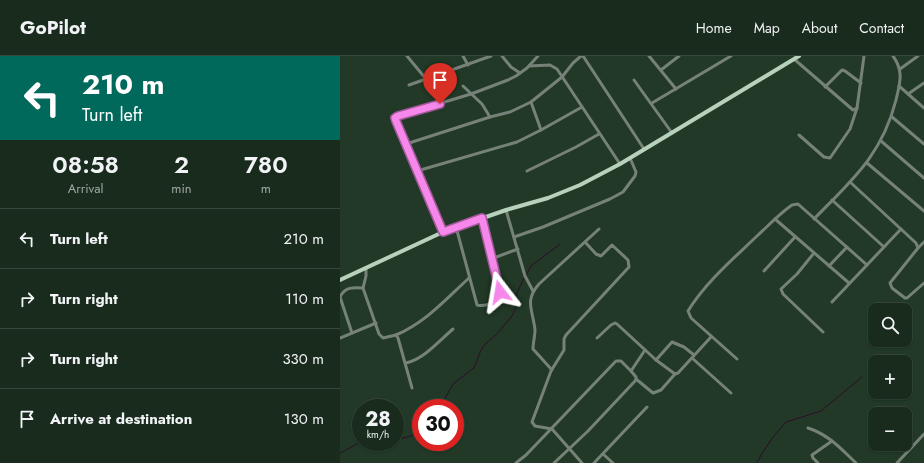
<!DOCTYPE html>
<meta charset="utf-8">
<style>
body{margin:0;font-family:Jost,sans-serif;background:#223325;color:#f1f3f6;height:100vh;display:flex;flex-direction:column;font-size:15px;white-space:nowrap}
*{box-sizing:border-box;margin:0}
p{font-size:13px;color:#9fa7a3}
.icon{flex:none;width:22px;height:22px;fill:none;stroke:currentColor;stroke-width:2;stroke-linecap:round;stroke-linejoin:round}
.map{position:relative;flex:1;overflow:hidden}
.panel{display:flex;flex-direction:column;background:#192b1c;width:340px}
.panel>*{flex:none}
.hud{background:#00695c;color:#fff;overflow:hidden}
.tools{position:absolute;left:528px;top:247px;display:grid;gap:8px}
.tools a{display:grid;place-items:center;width:44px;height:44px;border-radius:8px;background:#192b1c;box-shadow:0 1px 3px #0004,0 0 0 1px #37473b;font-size:20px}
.speed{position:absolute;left:12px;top:343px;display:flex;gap:8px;font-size:20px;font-weight:700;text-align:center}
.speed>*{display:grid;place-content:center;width:52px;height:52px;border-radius:50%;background:#192b1c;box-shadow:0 1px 3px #0004,0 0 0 1px #37473b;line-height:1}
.speed small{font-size:10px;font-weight:400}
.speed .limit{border:6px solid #d22;background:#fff;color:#111}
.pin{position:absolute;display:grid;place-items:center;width:34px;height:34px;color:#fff;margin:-41px -17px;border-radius:50% 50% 50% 0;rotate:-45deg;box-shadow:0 0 4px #0007}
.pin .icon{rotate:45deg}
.me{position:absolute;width:44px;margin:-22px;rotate:346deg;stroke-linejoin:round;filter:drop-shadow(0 0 3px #0008)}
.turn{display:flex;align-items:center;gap:14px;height:84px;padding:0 16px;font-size:18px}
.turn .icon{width:52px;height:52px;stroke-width:2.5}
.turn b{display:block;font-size:28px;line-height:34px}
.eta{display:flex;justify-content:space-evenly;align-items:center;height:68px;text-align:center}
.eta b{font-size:24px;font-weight:600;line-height:28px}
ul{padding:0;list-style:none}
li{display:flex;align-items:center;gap:12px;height:60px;padding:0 16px;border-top:1px solid #37473b}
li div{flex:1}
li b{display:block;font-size:15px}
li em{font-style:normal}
header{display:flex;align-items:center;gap:24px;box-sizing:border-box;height:56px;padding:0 20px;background:#192b1c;border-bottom:1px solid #37473b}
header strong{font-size:19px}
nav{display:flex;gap:22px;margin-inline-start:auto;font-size:14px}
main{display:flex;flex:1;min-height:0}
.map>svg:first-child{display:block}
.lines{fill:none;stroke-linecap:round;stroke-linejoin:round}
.stream{stroke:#2d0d2a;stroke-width:1}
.minor{stroke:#768278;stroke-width:3}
.major{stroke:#b8d1bd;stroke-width:4}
.route-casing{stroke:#a15899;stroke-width:10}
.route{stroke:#f788eb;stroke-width:7}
</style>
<header>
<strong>GoPilot</strong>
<nav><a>Home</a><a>Map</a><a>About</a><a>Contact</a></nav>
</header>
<main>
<section class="panel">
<div class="hud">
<div class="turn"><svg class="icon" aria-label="left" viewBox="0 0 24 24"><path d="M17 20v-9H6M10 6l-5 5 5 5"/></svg><div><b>210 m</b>Turn left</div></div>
</div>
<div class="eta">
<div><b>08:58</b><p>Arrival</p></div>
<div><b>2</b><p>min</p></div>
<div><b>780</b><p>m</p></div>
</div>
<ul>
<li><svg class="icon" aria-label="left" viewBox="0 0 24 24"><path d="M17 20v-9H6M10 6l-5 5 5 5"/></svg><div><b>Turn left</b></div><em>210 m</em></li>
<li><svg class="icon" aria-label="right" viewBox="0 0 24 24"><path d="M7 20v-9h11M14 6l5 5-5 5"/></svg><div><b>Turn right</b></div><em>110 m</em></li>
<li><svg class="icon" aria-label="right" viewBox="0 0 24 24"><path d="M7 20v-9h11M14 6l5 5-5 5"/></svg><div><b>Turn right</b></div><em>330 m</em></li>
<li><svg class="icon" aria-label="arrive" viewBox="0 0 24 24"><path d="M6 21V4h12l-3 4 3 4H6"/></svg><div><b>Arrive at destination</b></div><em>130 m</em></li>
</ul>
</section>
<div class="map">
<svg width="584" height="407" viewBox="0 0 584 407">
<rect width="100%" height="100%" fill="#213926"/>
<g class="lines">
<g class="stream">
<path d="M186,219L191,210L220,188"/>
<path d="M100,352L109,335L114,327L134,312L141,294L146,287L156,279L172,260L176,251L177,237L184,222"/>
<path d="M55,382C64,383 74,380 81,375"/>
<path d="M0,397L21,386"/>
<path d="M417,407L421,399L433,381L446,366L481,355L522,321"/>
</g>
<g class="minor">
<path d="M67,0L86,23"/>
<path d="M123,0L128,9"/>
<path d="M162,0L171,11L180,17"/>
<path d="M309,0L336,33"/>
<path d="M454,3L513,54L517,52L524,0"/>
<path d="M189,10L210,9L217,13L280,108"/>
<path d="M560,13L578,0"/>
<path d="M321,14L339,0"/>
<path d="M294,24L332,77"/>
<path d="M69,29L151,0"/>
<path d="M123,30L142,48L150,61"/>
<path d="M559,30L584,52"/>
<path d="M485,31L502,14L505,15L521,27"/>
<path d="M568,38L584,27"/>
<path d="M191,46L201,74"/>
<path d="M312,47L391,0"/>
<path d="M552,61L584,88"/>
<path d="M459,79L484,101L490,102L510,73L517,52"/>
<path d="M541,85L584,122"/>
<path d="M66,88L150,61L170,56L191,46L222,21L233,7L241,0H243L304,93"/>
<path d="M527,107L584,155"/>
<path d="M77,115L177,86L201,74L242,51"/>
<path d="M187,115L236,91L259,78"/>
<path d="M510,126L576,187L578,192"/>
<path d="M492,144L544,191"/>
<path d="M166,154L185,220L193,235"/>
<path d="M435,163L509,227"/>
<path d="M474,163C512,124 542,99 556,44C560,27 564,15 553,0"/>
<path d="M116,171L136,245L137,249C145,251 154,247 161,242L160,236L142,163"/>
<path d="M103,176L55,62L58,60L131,38L168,24L176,20L187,12L198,0"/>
<path d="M174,181L203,171L270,143L283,136L295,120L296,116L290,102"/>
<path d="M584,186L578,192L550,227L552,232L565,242H567L584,227"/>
<path d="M474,197L457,218L441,233L443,238L483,276"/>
<path d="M151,203L178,193"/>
<path d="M489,210L507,191"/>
<path d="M26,212V220L23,232L39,278L43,282L56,279L58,282L72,332"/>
<path d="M424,215L455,181"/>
<path d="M492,246L561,173"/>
<path d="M12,277L0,241C5,231 13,231 23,232"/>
<path d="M56,279C86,266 105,244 129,222"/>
<path d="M0,282L36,267"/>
<path d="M257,282L271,269L275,267L277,268L316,304L335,318L338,317L371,281"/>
<path d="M352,302L391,337"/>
<path d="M397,303L351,262L348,255C366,226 393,203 417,180C429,169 439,158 452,149L458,148L527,209"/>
<path d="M316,304L332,286L344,291L354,299"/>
<path d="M66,307C83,304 100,284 113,273"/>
<path d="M212,314L193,293C193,287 195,280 195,274C193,254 184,245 199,228L259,173"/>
<path d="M296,323L313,337L321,334L335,318"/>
<path d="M468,372C489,379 500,392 516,407"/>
<path d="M263,398L273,407"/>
<path d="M176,407L186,399L276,305H281L291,315"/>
<path d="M214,407L248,375L296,324V321L291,315L305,294"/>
<path d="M242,407L212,373L195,370L192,366L211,315L224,294V283L226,279L289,211L288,204L272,189L261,200L256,198L245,186"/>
<path d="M254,407L307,351"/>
<path d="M478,407L473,402L472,399L492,385"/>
<path d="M557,407L584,378"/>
</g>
<path class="major" d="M0,224L103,176L166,154L208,142L240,129L280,108L459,0"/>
</g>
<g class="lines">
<defs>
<path id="route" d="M100,48L58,60L55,62L56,65L103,176L142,162L160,236"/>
</defs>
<use href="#route" class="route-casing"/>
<use href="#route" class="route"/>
</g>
</svg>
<div class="tools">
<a><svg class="icon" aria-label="search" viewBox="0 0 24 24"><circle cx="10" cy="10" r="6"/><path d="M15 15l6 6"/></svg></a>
<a>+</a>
<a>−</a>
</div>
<div class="speed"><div>28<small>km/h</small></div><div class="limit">30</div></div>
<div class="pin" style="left:100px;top:48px;background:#d93025"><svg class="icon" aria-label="arrive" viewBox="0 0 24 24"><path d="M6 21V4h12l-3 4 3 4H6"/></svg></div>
<svg class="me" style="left:160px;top:236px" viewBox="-20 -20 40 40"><path d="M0-17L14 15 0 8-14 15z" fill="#f788eb" stroke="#fff" stroke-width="4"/></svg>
</div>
</main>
